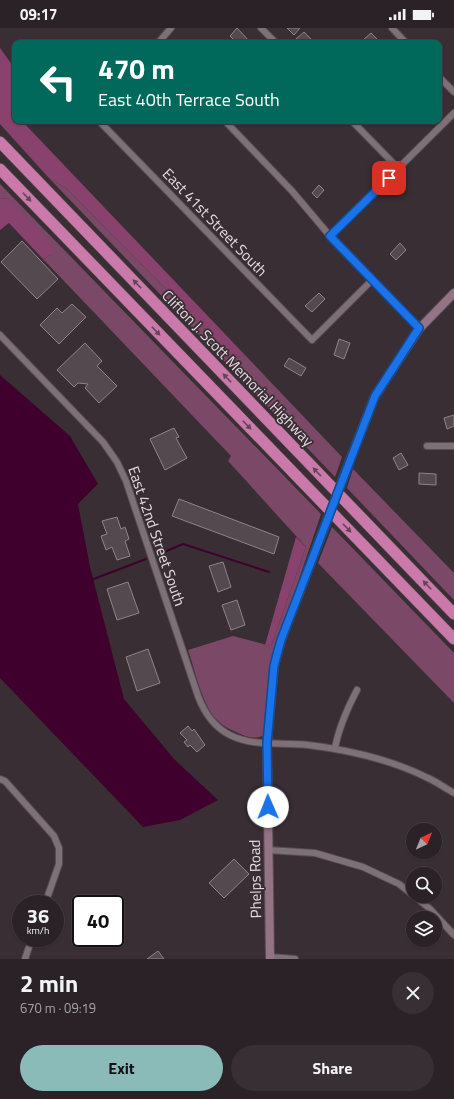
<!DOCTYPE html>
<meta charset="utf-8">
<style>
body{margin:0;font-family:"Titillium Web",sans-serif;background:#372f33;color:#f1f3f6;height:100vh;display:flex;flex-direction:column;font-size:15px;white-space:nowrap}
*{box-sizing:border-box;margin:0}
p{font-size:13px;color:#a6a4a7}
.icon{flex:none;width:22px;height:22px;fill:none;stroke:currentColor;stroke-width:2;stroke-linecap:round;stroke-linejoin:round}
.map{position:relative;height:931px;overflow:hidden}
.sheet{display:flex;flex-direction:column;background:#2b2227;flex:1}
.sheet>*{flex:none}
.banner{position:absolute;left:12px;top:12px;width:430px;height:84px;border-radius:8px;box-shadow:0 1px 3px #0004,0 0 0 1px #473f44;background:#00695c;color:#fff;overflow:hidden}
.needle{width:26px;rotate:43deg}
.buttons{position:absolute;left:406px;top:795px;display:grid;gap:8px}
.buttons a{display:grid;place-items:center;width:36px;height:36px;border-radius:50%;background:#2b2227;box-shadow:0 1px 3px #0004,0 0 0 1px #473f44;font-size:20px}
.speed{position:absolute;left:12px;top:867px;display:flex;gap:8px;font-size:20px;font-weight:700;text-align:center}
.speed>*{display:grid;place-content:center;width:52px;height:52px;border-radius:50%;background:#2b2227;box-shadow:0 1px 3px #0004,0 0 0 1px #473f44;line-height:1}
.speed small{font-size:10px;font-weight:400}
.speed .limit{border:2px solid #111;border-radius:6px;background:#fff;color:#111}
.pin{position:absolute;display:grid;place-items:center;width:34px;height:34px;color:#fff;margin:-17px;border-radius:8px;box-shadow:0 2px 6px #0006}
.me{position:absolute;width:44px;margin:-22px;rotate:359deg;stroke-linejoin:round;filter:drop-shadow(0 0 3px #0008)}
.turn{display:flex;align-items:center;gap:14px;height:84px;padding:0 20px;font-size:18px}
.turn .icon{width:52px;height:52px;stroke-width:2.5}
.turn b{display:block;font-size:28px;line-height:34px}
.round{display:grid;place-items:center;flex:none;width:42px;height:42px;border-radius:21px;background:#372f33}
.head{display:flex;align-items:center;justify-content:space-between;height:68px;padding:0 20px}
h1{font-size:24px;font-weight:700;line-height:30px}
.primary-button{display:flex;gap:8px;margin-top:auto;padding:8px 20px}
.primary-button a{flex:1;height:46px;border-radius:24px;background:#8bbbb9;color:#111;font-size:16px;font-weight:700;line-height:46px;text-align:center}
.primary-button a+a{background:#372f33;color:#f1f3f6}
.status{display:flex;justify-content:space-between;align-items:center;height:28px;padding:0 20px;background:#2b2227;direction:ltr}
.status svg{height:11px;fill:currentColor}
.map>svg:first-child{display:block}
.green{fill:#7c4867}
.forest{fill:#88426d}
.water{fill:#40002d}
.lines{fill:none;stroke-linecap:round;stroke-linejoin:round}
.stream{stroke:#40002d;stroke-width:2}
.building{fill:#554950;stroke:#90838a}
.street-casing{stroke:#574d53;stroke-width:8}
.secondary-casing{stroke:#574d53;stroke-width:10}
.highway-casing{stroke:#574d53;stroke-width:12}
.street{stroke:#7d7077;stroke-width:6}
.secondary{stroke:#947386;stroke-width:8}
.highway{stroke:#ca79aa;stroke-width:11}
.secondary-bridge-casing{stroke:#574d53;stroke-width:10;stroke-linecap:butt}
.secondary-bridge{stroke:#947386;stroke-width:8}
.oneway{fill:#644457}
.route-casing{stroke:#114b97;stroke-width:10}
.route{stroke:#1a73e8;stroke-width:7}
.labels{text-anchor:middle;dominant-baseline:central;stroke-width:3.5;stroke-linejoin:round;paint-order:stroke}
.street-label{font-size:15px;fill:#e4dce0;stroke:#392e34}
</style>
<div class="status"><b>09:17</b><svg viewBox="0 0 49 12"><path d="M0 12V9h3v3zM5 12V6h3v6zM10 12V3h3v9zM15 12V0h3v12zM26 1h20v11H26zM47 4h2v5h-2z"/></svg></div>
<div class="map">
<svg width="454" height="931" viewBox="0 0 454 931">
<rect width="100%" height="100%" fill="#392e34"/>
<g class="green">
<path d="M48,149L67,161L234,330L245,327L342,429L335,449Z"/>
<path d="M0,156L321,486L278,613L264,707C256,712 246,709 238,705C231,702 223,698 217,692C202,677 195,642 188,622L233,608L271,618L306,519L228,433L231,428L43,231L52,226L8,171L0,170Z"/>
<path d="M353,441L454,545V572L347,460Z"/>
<path d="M332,499L454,625V675L318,535Z"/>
</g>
<g class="forest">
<path d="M0,20L15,41V93H22L245,327L234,330L67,161L48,149L0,96Z"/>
<path d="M0,170L8,171L49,213L52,220V226L43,231L9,195L0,202Z"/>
<path d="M296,509L306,519L271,618L265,617Z"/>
</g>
<path class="water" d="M0,347L70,408L98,456L78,476L90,539L124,671L174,731L218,772L180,792L143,799L0,650Z"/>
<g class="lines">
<g class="stream">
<path d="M157,527L183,516L269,544"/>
<path d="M91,552L146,531"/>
</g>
</g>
<g class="building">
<path d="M237,0L251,15H237L230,8Z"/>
<path d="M287,0H300L294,7Z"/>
<path d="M304,4L315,15H301L296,11Z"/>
<path d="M371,5L381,15H366L363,12Z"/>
<path d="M319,157L324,162L317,170L312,165Z"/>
<path d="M22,213L58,251L37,271L1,234Z"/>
<path d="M400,215L406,222L396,232L390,226Z"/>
<path d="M319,265L325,271L312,284L305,278Z"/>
<path d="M72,276L86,289L59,316L40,297L57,280L62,285Z"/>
<path d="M339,311L350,315L344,331L334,327Z"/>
<path d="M85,315L102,333L97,338L117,358L99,375L85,360L88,356L78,355L74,359L57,342Z"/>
<path d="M289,330L306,340L301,348L284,338Z"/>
<path d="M454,387V398L447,401L444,390Z"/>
<path d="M174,400L179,409L176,410L187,430L165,442L150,411Z"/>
<path d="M401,425L408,437L399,442L393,430Z"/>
<path d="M419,445L436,446V457L419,456Z"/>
<path d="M179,471L279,509L274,526L172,488Z"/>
<path d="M117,489L121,501L125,499L129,511L125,513L130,528L117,532L112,519L106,522L101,508L107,506L102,493Z"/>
<path d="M223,534L231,559L218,564L209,538Z"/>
<path d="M128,554L139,585L117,592L107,561Z"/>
<path d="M237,572L245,597L231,602L222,577Z"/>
<path d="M148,621L160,655L137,663L126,629Z"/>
<path d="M188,698L192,703L194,701L205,717L197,724L190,717L188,719L184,714L187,712L180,705Z"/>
<path d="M234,831L249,846L224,870L209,855Z"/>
<path d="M158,923L164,931H147Z"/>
</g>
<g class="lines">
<defs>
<g id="street">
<path d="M261,0L276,15"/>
<path d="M392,0L406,15"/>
<path d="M158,15L171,0"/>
<path d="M439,49L454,64"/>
<path d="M101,93L102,96L312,312L372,252"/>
<path d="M225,93L292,163L330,208L419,301"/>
<path d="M352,93L398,140"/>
<path d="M330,208L454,85"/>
<path d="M0,307L103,414L117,434L126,453L198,668C204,684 214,699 230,707C253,719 282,714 308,717C349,722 390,731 428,750C437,754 445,760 454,765"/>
<path d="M427,418H454"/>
<path d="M335,720C339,699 347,681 357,662"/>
<path d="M0,751L5,753L54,808L59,820V836L45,876"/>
<path d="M268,822L315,825L363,839L399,856L413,867"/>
<path d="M414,868L429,880L454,907"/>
<path d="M270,929L295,931"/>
<path d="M25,931L32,910"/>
</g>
<g id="secondary">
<path d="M347,440L375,368L419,301L454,265"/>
<path d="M270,931L267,715L274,638L281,612L320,511"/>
</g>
<g id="highway">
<path d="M0,114L454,586"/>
<path d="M0,141L454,611"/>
</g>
</defs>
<use href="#street" class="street-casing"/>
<use href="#secondary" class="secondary-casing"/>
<use href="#highway" class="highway-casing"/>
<use href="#street" class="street"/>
<use href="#secondary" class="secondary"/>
<use href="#highway" class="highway"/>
<defs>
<path id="secondary-bridge" d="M320,511L347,440"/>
</defs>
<use href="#secondary-bridge" class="secondary-bridge-casing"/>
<use href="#secondary-bridge" class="secondary-bridge"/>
</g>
<defs><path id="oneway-solid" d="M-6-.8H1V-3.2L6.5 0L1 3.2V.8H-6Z"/></defs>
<g class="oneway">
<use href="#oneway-solid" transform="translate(27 169) rotate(46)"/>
<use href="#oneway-solid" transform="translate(137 256) rotate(-134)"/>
<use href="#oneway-solid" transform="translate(156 303) rotate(46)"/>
<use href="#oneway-solid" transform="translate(227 350) rotate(-134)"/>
<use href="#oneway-solid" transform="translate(247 397) rotate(46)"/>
<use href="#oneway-solid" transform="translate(317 444) rotate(-134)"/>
<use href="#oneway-solid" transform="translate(347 500) rotate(46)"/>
<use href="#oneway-solid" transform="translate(427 557) rotate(-134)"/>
</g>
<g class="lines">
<defs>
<path id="route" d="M268,779L267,715L274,638L281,612L375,368L419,300L330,208L389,150"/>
</defs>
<use href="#route" class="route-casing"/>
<use href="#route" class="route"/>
</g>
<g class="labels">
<g class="street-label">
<text transform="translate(215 194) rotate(46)">East 41st Street South</text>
<text transform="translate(238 340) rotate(46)">Clifton J. Scott Memorial Highway</text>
<text transform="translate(157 508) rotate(71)">East 42nd Street South</text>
<text transform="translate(255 851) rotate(-91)">Phelps Road</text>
</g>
</g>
</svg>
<div class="buttons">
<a><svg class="needle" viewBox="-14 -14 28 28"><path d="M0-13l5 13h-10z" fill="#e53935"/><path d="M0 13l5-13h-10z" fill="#a6a4a7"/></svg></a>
<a><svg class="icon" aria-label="search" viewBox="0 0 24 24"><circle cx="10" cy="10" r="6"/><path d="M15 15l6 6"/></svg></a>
<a><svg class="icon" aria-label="layers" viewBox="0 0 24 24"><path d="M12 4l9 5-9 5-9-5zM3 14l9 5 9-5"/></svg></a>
</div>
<div class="speed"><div>36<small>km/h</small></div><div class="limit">40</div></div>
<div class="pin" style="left:389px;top:150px;background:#d93025"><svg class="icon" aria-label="arrive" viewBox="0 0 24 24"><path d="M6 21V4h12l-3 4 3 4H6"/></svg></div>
<svg class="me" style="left:268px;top:779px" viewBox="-20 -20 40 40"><circle r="19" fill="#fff"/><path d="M0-13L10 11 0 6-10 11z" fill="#1a73e8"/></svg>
<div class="banner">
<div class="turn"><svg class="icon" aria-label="left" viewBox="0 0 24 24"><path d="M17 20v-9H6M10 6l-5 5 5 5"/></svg><div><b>470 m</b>East 40th Terrace South</div></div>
</div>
</div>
<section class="sheet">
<div class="head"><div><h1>2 min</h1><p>670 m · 09:19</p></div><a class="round"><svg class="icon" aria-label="close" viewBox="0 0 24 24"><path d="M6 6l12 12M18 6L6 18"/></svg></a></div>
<div class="primary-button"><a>Exit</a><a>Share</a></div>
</section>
